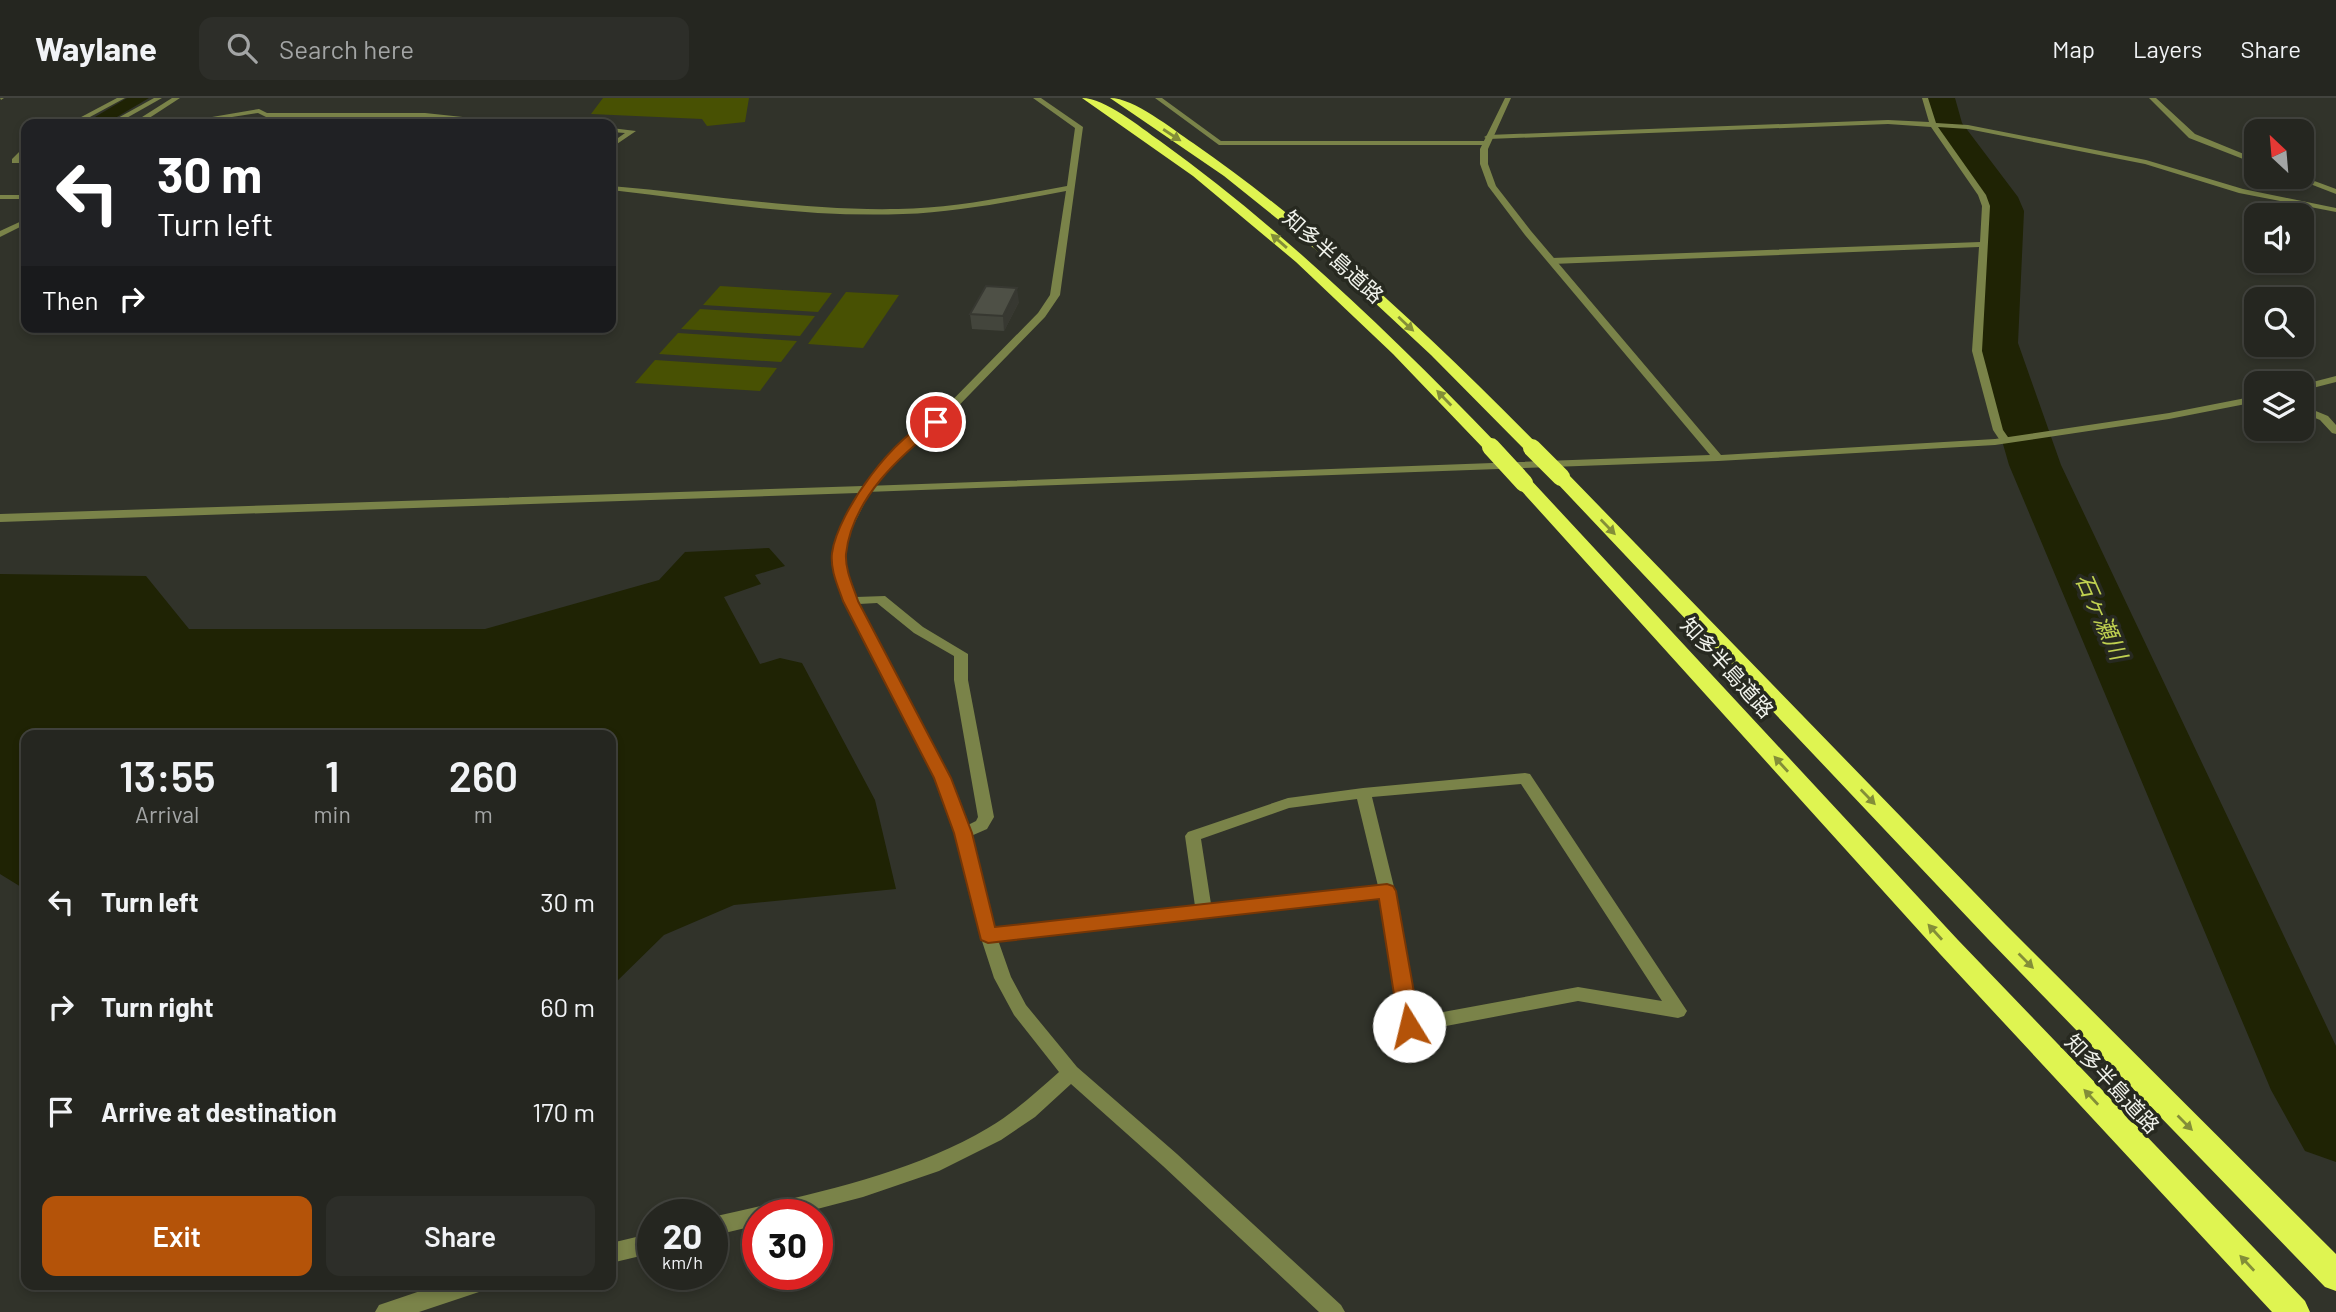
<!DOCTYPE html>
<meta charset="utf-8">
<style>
body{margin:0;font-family:Barlow,"Noto Sans JP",sans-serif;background:#2d2e29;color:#f1f3f6;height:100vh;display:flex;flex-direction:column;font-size:26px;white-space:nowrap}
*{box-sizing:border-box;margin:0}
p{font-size:23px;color:#a3a5a5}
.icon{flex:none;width:38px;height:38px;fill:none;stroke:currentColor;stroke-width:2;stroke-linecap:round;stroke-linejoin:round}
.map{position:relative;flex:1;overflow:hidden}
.drawer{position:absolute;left:21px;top:632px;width:595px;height:560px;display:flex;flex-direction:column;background:#252620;border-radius:14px;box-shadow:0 4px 10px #0003,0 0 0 2px #42433e}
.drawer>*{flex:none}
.guide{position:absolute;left:21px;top:21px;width:595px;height:214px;border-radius:14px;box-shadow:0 4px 10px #0003,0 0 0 2px #42433e;background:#202124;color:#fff;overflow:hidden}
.needle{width:46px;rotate:334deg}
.tools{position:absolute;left:2244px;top:21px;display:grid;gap:14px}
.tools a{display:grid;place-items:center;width:70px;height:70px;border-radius:14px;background:#252620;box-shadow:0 4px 10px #0003,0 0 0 2px #42433e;font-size:35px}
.speed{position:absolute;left:637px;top:1101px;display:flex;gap:14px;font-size:35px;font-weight:700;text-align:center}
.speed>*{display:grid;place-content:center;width:91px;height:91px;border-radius:50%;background:#252620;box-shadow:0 4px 10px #0003,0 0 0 2px #42433e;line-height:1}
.speed small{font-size:18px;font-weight:400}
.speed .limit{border:10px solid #d22;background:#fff;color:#111}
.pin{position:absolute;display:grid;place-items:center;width:60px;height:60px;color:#fff;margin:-30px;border:4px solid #fff;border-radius:50%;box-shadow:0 2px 7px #0007}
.me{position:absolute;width:77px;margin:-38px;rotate:351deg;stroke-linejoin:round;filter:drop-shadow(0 0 5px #0008)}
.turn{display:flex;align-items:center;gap:24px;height:147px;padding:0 21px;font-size:32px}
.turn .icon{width:91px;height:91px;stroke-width:2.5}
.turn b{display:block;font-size:49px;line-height:60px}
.then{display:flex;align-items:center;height:66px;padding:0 21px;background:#0003;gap:14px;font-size:26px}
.eta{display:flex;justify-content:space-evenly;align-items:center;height:119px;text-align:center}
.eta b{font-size:42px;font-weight:600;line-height:49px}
.primary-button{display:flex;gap:14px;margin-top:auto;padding:14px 21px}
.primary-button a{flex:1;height:80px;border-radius:14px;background:#b45309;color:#fff;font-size:28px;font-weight:600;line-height:80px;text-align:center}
.primary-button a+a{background:#2d2e29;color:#f1f3f6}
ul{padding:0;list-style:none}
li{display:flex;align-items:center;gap:21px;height:105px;padding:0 21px}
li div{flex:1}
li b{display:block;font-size:26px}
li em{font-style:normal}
header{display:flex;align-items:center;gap:42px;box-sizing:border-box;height:98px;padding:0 35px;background:#252620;border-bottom:2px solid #42433e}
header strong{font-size:33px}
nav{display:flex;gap:38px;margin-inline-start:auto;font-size:24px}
.search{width:490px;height:63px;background:#2d2e29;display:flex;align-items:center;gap:18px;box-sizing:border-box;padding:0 24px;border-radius:14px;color:#a3a5a5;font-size:26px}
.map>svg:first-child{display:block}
.green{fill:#485103}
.water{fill:#1f2304}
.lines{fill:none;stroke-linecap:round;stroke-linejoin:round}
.canal{fill:#1f2304;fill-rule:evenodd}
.river{fill:#1f2304;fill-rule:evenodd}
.minor{fill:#7a8349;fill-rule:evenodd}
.tertiary{fill:#7a8349;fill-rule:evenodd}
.motorway{fill:#dff451;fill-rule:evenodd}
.motorway-bridge{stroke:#dff451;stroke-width:18}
.wall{fill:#43453c}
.shaded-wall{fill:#373831}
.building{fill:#4e5046;stroke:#373831;stroke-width:2}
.oneway{fill:#838e38}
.route{fill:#b45309;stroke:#753606;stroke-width:2}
.labels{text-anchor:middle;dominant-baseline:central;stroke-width:7;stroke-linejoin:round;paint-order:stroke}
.street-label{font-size:21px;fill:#f0f2eb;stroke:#272920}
.water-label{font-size:23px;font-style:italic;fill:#bfd050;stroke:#272920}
</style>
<header>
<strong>Waylane</strong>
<div class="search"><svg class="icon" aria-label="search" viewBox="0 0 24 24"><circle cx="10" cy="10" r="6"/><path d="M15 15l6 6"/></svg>Search here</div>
<nav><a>Map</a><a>Layers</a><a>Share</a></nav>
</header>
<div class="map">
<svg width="2336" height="1214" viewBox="0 0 2336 1214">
<rect width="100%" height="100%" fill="#31332a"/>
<g class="green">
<path d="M603,0H749L745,24L707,28L702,21L591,16Z"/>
<path d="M720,188L832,195L818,214L703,207Z"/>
<path d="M846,194L899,197L863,250L808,246Z"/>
<path d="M700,211L815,218L800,238L681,231Z"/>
<path d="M678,235L797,243L781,264L659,256Z"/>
<path d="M655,262L777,270L760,293L635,285Z"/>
</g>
<path class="water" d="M769,450L785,468L755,477L761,486L724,499L760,566L780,560L802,565L875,702L896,791L734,807L664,837L611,889V637H26V792L0,776V476L146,478L189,531H485L659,482L685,454Z"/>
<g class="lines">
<path class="canal" d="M127,0H149L105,26H83Z"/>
<path class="river" d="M1923,0H1955L1962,25L2018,99L2024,113L2018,245L2061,367L2336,948V1064L2305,1053L2271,992L2009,367L1974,245L1986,113L1982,99L1930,26Z"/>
<g class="minor">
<path d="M0,0H4L1,2Z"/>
<path d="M117,0H125L77,26H68Z"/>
<path d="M154,0H162L116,26H107Z"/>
<path d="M172,0H180L140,26H131Z"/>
<path d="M1033,0H1041L1083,29L1060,197L1045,219L934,333L906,352L871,392L851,432L845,456L846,473L856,499L885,498L923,529L968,556V582L994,719L987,731L971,738L995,830L1195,808L1185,738L1188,734L1288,700L1363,690L1525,675L1530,676L1687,913L1684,918L1678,920L1578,903L1409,935L1403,933L1380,800L998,842L1011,879L1026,907L1077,969L1177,1056L1341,1207L1345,1214H1319L1163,1068L1071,986L1035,1019L1001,1042L939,1073L863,1099L798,1116H758V1127L712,1138V1119C803,1098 907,1078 988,1030C1014,1015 1036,994 1059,974L1014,917L994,880L980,837L955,735L936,680L845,503C841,493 835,482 834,472C829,444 846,418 858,395L0,424V416L863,388L898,348L926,329L1038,215L1050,197L1066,93C1012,103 958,114 903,116C806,120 707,103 611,92V88C706,96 802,113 898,111C955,110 1011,98 1067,88L1075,30ZM877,505L914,535L954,558V582L978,719L976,723L968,727L950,680L859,506ZM1521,686L1662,903L1578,889L1416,919L1395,793L1372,699ZM1357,701L1378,788L1211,806L1201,741L1289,710Z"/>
<path d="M1155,0H1162L1221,43H1486L1490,45L1486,47H1219Z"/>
<path d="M1922,0H1928L1936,25L1968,27L2146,62L2243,91L2336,110V114L2239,95L2145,66L1968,31L1938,29L1986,97L1990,108L1982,253L2003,332L2010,342L2005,345L2001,344L1993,332L1972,253L1979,149L1552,166L1548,163L1552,160L1980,144L1982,108L1978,97L1931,29L1888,26L1488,41L1484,39L1488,37L1888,22L1929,24Z"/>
<path d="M2149,0H2156L2195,36L2256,61V66L2189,40Z"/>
<path d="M259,11L267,15H425L530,26H467L468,24L425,19H266L258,15L187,26H171Z"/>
<path d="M611,30L636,33L611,50V45L625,35L611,34Z"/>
<path d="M23,50H26V56L22,61H26V65H12V61Z"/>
<path d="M2301,78L2336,91V96L2292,79Z"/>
<rect x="0" y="97" width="26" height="4"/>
<path d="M26,121V126L0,139V133Z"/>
<path d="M2301,307L2328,318L2336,327V336L2332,335L2320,322L2301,314Z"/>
<path d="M653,1135V1155L611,1165V1145Z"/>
<path d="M441,1186H485L482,1193L419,1214H375L379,1207Z"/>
</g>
<g class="tertiary">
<path d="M1505,0H1511L1488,51V66L1496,88L1531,133L1721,357L1995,341L2169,315L2256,298V304L2169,321L1995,347L1718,363L866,394L860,391L866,388L1710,357L1525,137L1488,88L1480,66V51Z"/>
<path d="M2336,278V284L2301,293V287Z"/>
</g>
<g class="motorway">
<path d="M1082,0C1105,0 1140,29 1160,43C1283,132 1391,236 1497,346L1499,349L1497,352H1485L1393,256L1296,164L1193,78Z"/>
<path d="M1110,0C1134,0 1172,31 1193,45C1319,133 1430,237 1538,347L1540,350L1538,353H1526L1431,257L1331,164L1224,78Z"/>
<path d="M1561,374L1567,375L2006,827L2336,1156V1193L2325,1189L1988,841L1555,383L1553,379L1555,375Z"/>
<path d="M1524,380L1530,381L1958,842L2305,1203L2310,1214H2272L1940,856L1518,389L1515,385L1518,381Z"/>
</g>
<g class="motorway-bridge">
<path d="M1491,349L1524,385"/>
<path d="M1532,350L1561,379"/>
</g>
</g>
<path class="wall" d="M1019,204L1004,233L972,231L970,216Z"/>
<path class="shaded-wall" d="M1017,190L1019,204L1004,233L1003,218Z"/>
<path class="building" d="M986,188L1017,190L1003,218L970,216Z"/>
<defs><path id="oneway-solid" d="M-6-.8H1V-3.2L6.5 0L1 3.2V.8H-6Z" transform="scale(1.75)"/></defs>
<g class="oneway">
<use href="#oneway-solid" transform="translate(1172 37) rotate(33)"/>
<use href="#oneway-solid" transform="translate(1279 143) rotate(-139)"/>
<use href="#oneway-solid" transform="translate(1406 226) rotate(43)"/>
<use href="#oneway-solid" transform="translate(1444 300) rotate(-134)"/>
<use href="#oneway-solid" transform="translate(1608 429) rotate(46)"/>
<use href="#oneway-solid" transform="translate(1781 666) rotate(-132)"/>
<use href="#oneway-solid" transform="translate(1868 699) rotate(46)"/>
<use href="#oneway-solid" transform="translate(1935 834) rotate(-132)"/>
<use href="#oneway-solid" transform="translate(2026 863) rotate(45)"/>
<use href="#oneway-solid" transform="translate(2091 999) rotate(-133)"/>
<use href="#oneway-solid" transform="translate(2185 1025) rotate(45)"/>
<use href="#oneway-solid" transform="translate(2247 1165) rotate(-133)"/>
</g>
<path class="route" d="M936,320L941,321V326C900,357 852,401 846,456C845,472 853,488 858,503L951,680L972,735L995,829L1387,786L1393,788L1396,793L1420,928L1417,934L1409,937L1402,934L1399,928L1379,801L988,845L981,842L954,735L934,680L843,503C838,488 830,472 832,455C838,413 896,334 936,320Z"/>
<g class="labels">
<g class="street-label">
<text transform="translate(1334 158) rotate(42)">知多半島道路</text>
<text transform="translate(1728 569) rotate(48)">知多半島道路</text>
<text transform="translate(2113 985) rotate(47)">知多半島道路</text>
</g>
<g class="water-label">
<text transform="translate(2102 518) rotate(66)">石ヶ瀬川</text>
</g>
</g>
</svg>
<div class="tools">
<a><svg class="needle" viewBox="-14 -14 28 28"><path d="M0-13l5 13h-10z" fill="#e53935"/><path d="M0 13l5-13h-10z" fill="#a3a5a5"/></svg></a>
<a><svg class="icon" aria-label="sound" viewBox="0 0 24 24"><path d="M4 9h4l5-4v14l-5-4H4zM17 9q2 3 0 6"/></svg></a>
<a><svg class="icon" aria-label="search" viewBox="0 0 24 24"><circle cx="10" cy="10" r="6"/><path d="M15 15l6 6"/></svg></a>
<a><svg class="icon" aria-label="layers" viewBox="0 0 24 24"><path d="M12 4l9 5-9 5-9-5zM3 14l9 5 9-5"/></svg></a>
</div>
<div class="speed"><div>20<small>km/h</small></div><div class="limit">30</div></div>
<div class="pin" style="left:936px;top:324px;background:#d93025"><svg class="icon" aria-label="arrive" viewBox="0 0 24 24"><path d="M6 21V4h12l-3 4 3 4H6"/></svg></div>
<svg class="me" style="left:1409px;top:928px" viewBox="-20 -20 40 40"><circle r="19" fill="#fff"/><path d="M0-13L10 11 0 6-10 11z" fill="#b45309"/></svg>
<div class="guide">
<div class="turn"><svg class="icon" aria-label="left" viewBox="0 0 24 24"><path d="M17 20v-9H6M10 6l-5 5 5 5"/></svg><div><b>30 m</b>Turn left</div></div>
<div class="then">Then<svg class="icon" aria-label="right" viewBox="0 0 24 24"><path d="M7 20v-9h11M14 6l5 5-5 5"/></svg></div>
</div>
<section class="drawer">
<div class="eta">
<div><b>13:55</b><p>Arrival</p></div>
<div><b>1</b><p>min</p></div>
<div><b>260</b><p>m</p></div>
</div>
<ul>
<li><svg class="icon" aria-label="left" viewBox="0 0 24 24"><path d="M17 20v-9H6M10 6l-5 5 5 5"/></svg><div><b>Turn left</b></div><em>30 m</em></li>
<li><svg class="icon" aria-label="right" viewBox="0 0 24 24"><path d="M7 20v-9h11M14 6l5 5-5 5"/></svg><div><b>Turn right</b></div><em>60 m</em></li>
<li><svg class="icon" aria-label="arrive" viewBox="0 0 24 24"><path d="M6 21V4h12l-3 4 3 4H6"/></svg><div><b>Arrive at destination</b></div><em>170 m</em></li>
</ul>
<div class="primary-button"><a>Exit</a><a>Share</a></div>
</section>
</div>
